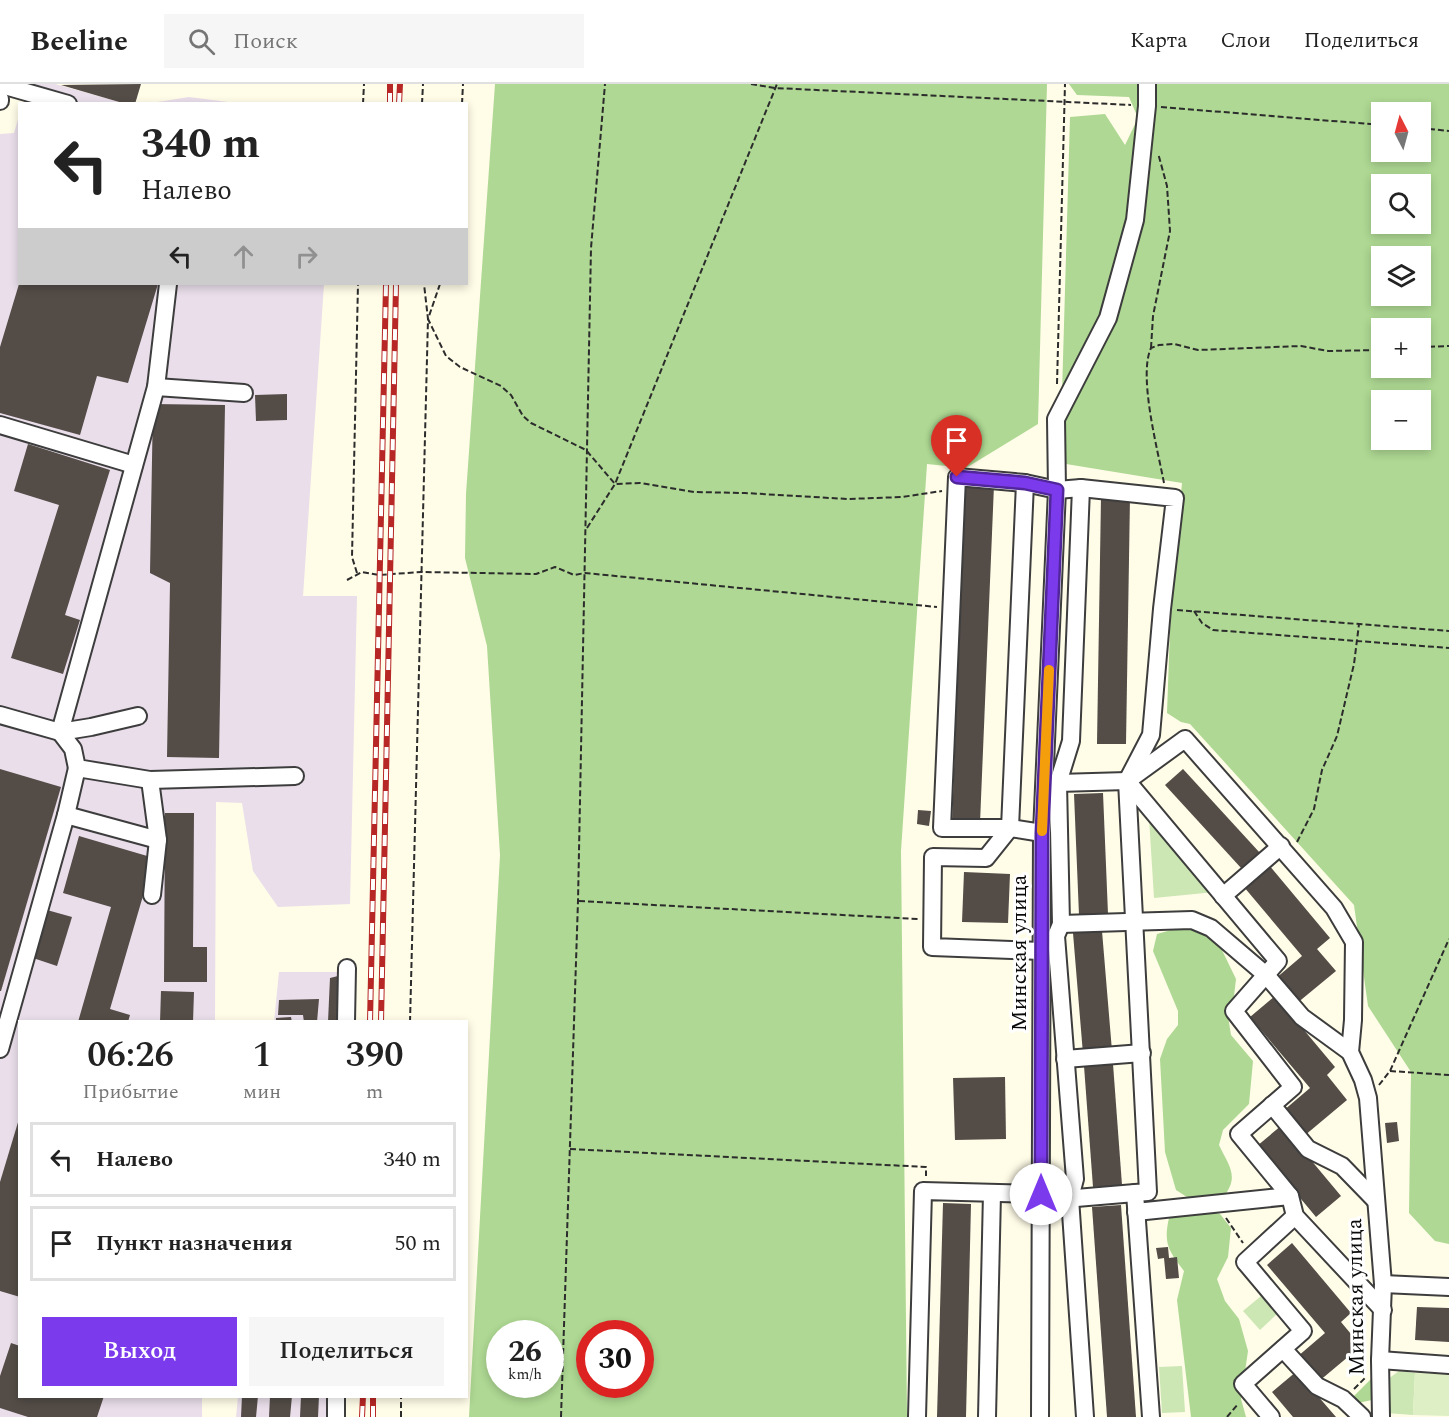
<!DOCTYPE html>
<html lang="ru">
<meta charset="utf-8">
<style>
body{margin:0;font-family:Spectral,serif;background:#f6f6f6;color:#222;height:100vh;display:flex;flex-direction:column;font-size:22px;white-space:nowrap}
*{box-sizing:border-box;margin:0}
p{font-size:20px;color:#767676}
.icon{flex:none;width:33px;height:33px;fill:none;stroke:currentColor;stroke-width:2;stroke-linecap:round;stroke-linejoin:round}
.map{position:relative;flex:1;overflow:hidden}
.details{position:absolute;left:18px;top:936px;width:450px;height:378px;display:flex;flex-direction:column;background:#fff;border-radius:0px;box-shadow:0 3px 9px #0003}
.details>*{flex:none}
.guide{position:absolute;left:18px;top:18px;width:450px;height:183px;border-radius:0px;box-shadow:0 3px 9px #0003;background:#fff;color:#222;overflow:hidden}
.needle{width:39px;rotate:354deg}
.controls{position:absolute;left:1371px;top:18px;display:grid;gap:12px}
.controls a{display:grid;place-items:center;width:60px;height:60px;border-radius:0px;background:#fff;box-shadow:0 3px 9px #0003;font-size:30px}
.speed{position:absolute;left:486px;top:1236px;display:flex;gap:12px;font-size:30px;font-weight:700;text-align:center}
.speed>*{display:grid;place-content:center;width:78px;height:78px;border-radius:50%;background:#fff;box-shadow:0 3px 9px #0003;line-height:1}
.speed small{font-size:15px;font-weight:400}
.speed .limit{border:9px solid #d22;background:#fff;color:#111}
.pin{position:absolute;display:grid;place-items:center;width:51px;height:51px;color:#fff;margin:-62px -26px;border-radius:50% 50% 50% 0;rotate:-45deg;box-shadow:0 0 6px #0007}
.pin .icon{rotate:45deg}
.me{position:absolute;width:66px;margin:-33px;rotate:0deg;stroke-linejoin:round;filter:drop-shadow(0 0 4px #0008)}
.turn{display:flex;align-items:center;gap:21px;height:126px;padding:0 24px;font-size:27px}
.turn .icon{width:78px;height:78px;stroke-width:2.5}
.turn b{display:block;font-size:42px;line-height:51px}
.lanes{display:flex;align-items:center;height:57px;padding:0 24px;background:#0003;justify-content:center;gap:30px;direction:ltr}
.lanes .off{opacity:.35}
.eta{display:flex;justify-content:space-evenly;align-items:center;height:102px;text-align:center}
.eta b{font-size:36px;font-weight:600;line-height:42px}
.primary-button{display:flex;gap:12px;margin-top:auto;padding:12px 24px}
.primary-button a{flex:1;height:69px;border-radius:0px;background:#7c3aed;color:#fff;font-size:24px;font-weight:600;line-height:69px;text-align:center}
.primary-button a+a{background:#f6f6f6;color:#222}
ul{padding:0;list-style:none}
li{display:flex;align-items:center;gap:18px;height:75px;margin:0 12px 9px;padding:0 12px;border:3px solid #e0e0e0;border-radius:0px}
li div{flex:1}
li b{display:block;font-size:22px}
li em{font-style:normal}
header{display:flex;align-items:center;gap:36px;box-sizing:border-box;height:84px;padding:0 30px;background:#fff;border-bottom:2px solid #e0e0e0}
header strong{font-size:28px}
nav{display:flex;gap:33px;margin-inline-start:auto;font-size:21px}
.search{width:420px;height:54px;background:#f6f6f6;display:flex;align-items:center;gap:15px;box-sizing:border-box;padding:0 21px;border-radius:0px;color:#767676;font-size:22px}
.map>svg:first-child{display:block}
.industrial{fill:#e9deea}
.green{fill:#cce7b4}
.forest{fill:#aed893;fill-rule:evenodd}
.pitch{fill:#deefc5}
.building{fill:#534c47}
.lines{fill:none;stroke-linecap:round;stroke-linejoin:round}
.minor-casing{stroke:#3d3d3d;stroke-width:20}
.path{stroke:#2c2c2c;stroke-width:2;stroke-dasharray:6 3;stroke-linecap:butt}
.minor{stroke:#fff;stroke-width:16}
.rail-casing{stroke:#b72726;stroke-width:6}
.rail{stroke:#fff;stroke-width:4;stroke-dasharray:11;stroke-linecap:butt}
.route-casing{stroke:#51269a;stroke-width:15}
.route{stroke:#7c3aed;stroke-width:10}
.slow{stroke:#f59e0b;stroke-width:10}
.labels{text-anchor:middle;dominant-baseline:central;stroke-width:6;stroke-linejoin:round;paint-order:stroke}
.street-label{font-size:22px;fill:#0a0a0a;stroke:#fff}
</style>
<header>
<strong>Beeline</strong>
<div class="search"><svg class="icon" aria-label="search" viewBox="0 0 24 24"><circle cx="10" cy="10" r="6"/><path d="M15 15l6 6"/></svg>Поиск</div>
<nav><a>Карта</a><a>Слои</a><a>Поделиться</a></nav>
</header>
<div class="map">
<svg width="1449" height="1333" viewBox="0 0 1449 1333">
<rect width="100%" height="100%" fill="#fffce8"/>
<g class="industrial">
<path d="M30,0H55L124,19L23,20Z"/>
<path d="M189,13L236,19H151Z"/>
<path d="M19,32L20,200H324L303,512H357L350,820L278,823L253,787L242,719L216,718L215,937L20,938V1312L202,1313V1333H0V50L14,49Z"/>
<path d="M279,888H344L343,937L274,938Z"/>
<path d="M238,1313H327L326,1333H236Z"/>
</g>
<g class="green">
<path d="M1149,734L1215,808L1154,814Z"/>
<path d="M1261,1212L1277,1230L1260,1246L1243,1227Z"/>
<path d="M1182,1282L1185,1328L1162,1329L1159,1283Z"/>
<path d="M1399,1287L1415,1289L1413,1331L1386,1329L1388,1295Z"/>
</g>
<g class="forest">
<path d="M495,0H1047L1038,340L966,384L927,380L901,767L907,1333H469L500,771L487,562L465,474L466,410ZM500,1250H550V1300H500ZM590,1250H640V1300H590Z"/>
<path d="M1069,0H1449V1160L1435,1157L1409,1129L1411,988L1368,922L1354,821L1190,640L1181,638L1167,629L1171,518L1182,399L1060,379L1070,33L1105,30L1125,61L1138,34L1129,13L1077,11ZM1382,28H1420V68H1382ZM1382,100H1420V140H1382ZM1382,172H1420V212H1382ZM1382,244H1420V284H1382ZM1382,316H1420V356H1382Z"/>
<path d="M1189,841L1219,860L1236,895L1234,912L1227,926L1231,951L1253,977L1249,1020L1223,1046L1219,1061C1229,1082 1240,1093 1223,1113L1190,1115L1176,1106L1165,1068L1160,975L1167,955L1178,941V927L1153,867L1157,850Z"/>
<path d="M1201,1125L1220,1130L1231,1144L1228,1173L1217,1195L1225,1217L1239,1235L1248,1267L1241,1315L1246,1333H1191L1177,1216L1184,1187C1169,1167 1163,1160 1169,1134Z"/>
<path d="M1372,1294L1374,1305L1372,1316L1358,1319L1351,1315Z"/>
</g>
<path class="pitch" d="M1415,1289L1449,1290V1332L1413,1331Z"/>
<g class="building">
<path d="M141,0L135,20H126L61,1Z"/>
<path d="M19,200H158L128,299L97,292L80,351L0,329V263Z"/>
<path d="M287,310V336L256,337L255,311Z"/>
<path d="M153,320L225,321L219,674L167,673L170,499L150,489Z"/>
<path d="M28,360L110,386L65,531L80,536L63,590L11,574L59,421L14,407Z"/>
<path d="M965,400L994,401L980,739L952,738Z"/>
<path d="M1101,413H1130L1126,660H1097Z"/>
<path d="M0,685L61,703L1,907H0Z"/>
<path d="M1183,685L1260,769L1242,785L1165,701Z"/>
<path d="M1103,709L1108,830L1079,831L1074,710Z"/>
<path d="M918,726L931,727L929,742L917,740Z"/>
<path d="M165,729H194L193,863H207V898H164Z"/>
<path d="M79,752L154,774L110,925L130,931L128,938H78L111,823L63,809Z"/>
<path d="M1269,781L1330,854L1317,865L1336,887L1296,920L1283,921L1335,983L1327,991L1347,1016L1304,1052L1290,1051L1341,1112L1316,1133L1257,1062L1282,1041L1283,1027L1310,1004L1250,933L1275,912V895L1302,872L1244,803Z"/>
<path d="M964,788L1010,790L1008,839L962,838Z"/>
<path d="M47,826L72,833L57,882L33,874Z"/>
<path d="M1102,847L1112,967L1083,970L1073,849Z"/>
<path d="M342,891L340,938H328L330,894Z"/>
<path d="M161,907L194,908L193,938H160Z"/>
<path d="M319,915L317,938H304L303,931H278L279,916Z"/>
<path d="M291,933L292,938H276V934Z"/>
<path d="M1113,980L1122,1101L1093,1103L1084,982Z"/>
<path d="M1005,993L1006,1055L955,1056L953,994Z"/>
<path d="M19,1035H20V1213L0,1207V1098Z"/>
<path d="M1397,1038L1399,1057L1387,1059L1385,1039Z"/>
<path d="M943,1119L971,1120L966,1333H937Z"/>
<path d="M1121,1121L1136,1333H1107L1092,1123Z"/>
<path d="M1292,1159L1351,1229L1341,1238L1361,1262L1318,1298L1304,1296L1336,1333H1293L1272,1308L1297,1287V1273L1325,1249L1267,1181Z"/>
<path d="M1168,1163L1169,1174L1177,1173L1179,1194L1166,1195L1164,1174L1158,1175L1156,1164Z"/>
<path d="M1417,1223L1449,1224V1258L1415,1256Z"/>
<path d="M11,1259L20,1262V1312H104L97,1333H28L0,1324V1292Z"/>
<path d="M242,1312H258L256,1333H241Z"/>
<path d="M270,1312H292L290,1333H269Z"/>
<path d="M301,1312H319L318,1333H300Z"/>
</g>
<g class="lines">
<defs>
<g id="minor">
<path d="M5,2L68,20"/>
<path d="M0,15V17"/>
<path d="M168,200L156,303L60,648L73,665L77,684L150,696L295,692"/>
<path d="M156,303L244,309"/>
<path d="M0,341L134,381"/>
<path d="M1025,399L1010,744L986,774L933,773L932,863L1041,867"/>
<path d="M1081,404L1071,657L1058,699L1061,840L1056,852L1075,1095L1070,1114L1085,1333"/>
<path d="M0,631L60,648L91,643L138,632"/>
<path d="M1130,695L1185,655L1334,824L1354,858L1353,936L1350,968L1363,996L1368,1014L1383,1200L1380,1276L1381,1333"/>
<path d="M150,696L158,756L152,811"/>
<path d="M1058,699L1127,697L1278,877L1234,927L1293,1003L1239,1050L1290,1112L1295,1132L1383,1226"/>
<path d="M66,731L158,756"/>
<path d="M1042,749L1010,744H942L957,393L1025,399L1057,406L1081,404L1175,414L1162,525L1151,651L1127,697L1148,1108L1135,1109L1151,1333"/>
<path d="M1223,812L1281,762"/>
<path d="M1061,840L1192,836L1211,844L1266,891L1302,933L1350,968"/>
<path d="M346,938L347,884"/>
<path d="M0,965L66,731L77,684"/>
<path d="M1065,975L1142,969"/>
<path d="M1272,1021L1308,1065L1342,1082L1376,1117"/>
<path d="M1041,1117L1135,1109"/>
<path d="M1136,1128L1290,1112"/>
<path d="M1383,1200L1449,1203"/>
<path d="M1283,1265L1317,1302L1343,1315L1362,1333"/>
<path d="M1380,1276L1449,1281"/>
<path d="M336,1333V1312"/>
<path d="M917,1333L923,1107L1041,1110"/>
<path d="M987,1333L992,1109"/>
<path d="M1040,1333L1042,749L1057,406L1056,335L1108,234L1135,136L1147,22V0"/>
<path d="M1271,1333L1243,1300L1303,1247L1245,1178L1295,1132"/>
</g>
</defs>
<use href="#minor" class="minor-casing"/>
<g class="path">
<path d="M751,0L775,4L1131,21"/>
<path d="M363,20L364,0"/>
<path d="M422,20L423,0"/>
<path d="M462,20L463,0"/>
<path d="M1161,23L1382,41"/>
<path d="M1420,44L1449,47"/>
<path d="M440,200L428,235L446,272L460,283L501,302L511,311L523,332L531,339L586,366L615,400L640,399L694,408L745,409L848,415L902,413L942,407"/>
<path d="M1420,263L1449,262"/>
<path d="M1151,264L1153,232L1170,147L1167,102L1158,69"/>
<path d="M1057,300L1065,0"/>
<path d="M1164,399C1158,367 1138,292 1151,264L1159,261L1174,260L1198,266L1301,262L1328,267L1382,266"/>
<path d="M587,444L615,400L777,0"/>
<path d="M357,489L352,473L358,200"/>
<path d="M347,496L362,488L379,491L421,488L536,490L555,483L574,491L585,489L937,523"/>
<path d="M1177,526L1449,547"/>
<path d="M1194,527L1202,539L1213,546L1449,564"/>
<path d="M1297,758L1314,725L1322,686L1337,652L1354,580L1359,540"/>
<path d="M579,817L918,835"/>
<path d="M410,938L428,235L424,200"/>
<path d="M1390,987L1449,991"/>
<path d="M1379,1001L1390,987L1449,855"/>
<path d="M570,1065L926,1083V1092"/>
<path d="M1226,1134L1243,1159"/>
<path d="M1354,1305L1365,1294"/>
<path d="M401,1333V1312"/>
<path d="M561,1333L578,817L591,164L605,0"/>
<path d="M1227,1333L1238,1320"/>
</g>
<use href="#minor" class="minor"/>
<defs>
<g id="rail">
<path d="M390,20V0"/>
<path d="M399,20L400,0"/>
<path d="M370,938L386,200"/>
<path d="M381,938L396,200"/>
<path d="M362,1333L363,1312"/>
<path d="M373,1333V1312"/>
</g>
</defs>
<use href="#rail" class="rail-casing"/>
<use href="#rail" class="rail"/>
</g>
<g class="lines">
<defs>
<path id="route" d="M957,393L1025,399L1057,406L1042,749L1041,1110"/>
</defs>
<use href="#route" class="route-casing"/>
<use href="#route" class="route"/>
<path class="slow" d="M1042,747L1049,586"/>
</g>
<g class="labels">
<g class="street-label">
<text transform="translate(1019 869) rotate(-90)">Минская улица</text>
<text transform="translate(1356 1213) rotate(-91)">Минская улица</text>
</g>
</g>
</svg>
<div class="controls">
<a><svg class="needle" viewBox="-14 -14 28 28"><path d="M0-13l5 13h-10z" fill="#e53935"/><path d="M0 13l5-13h-10z" fill="#767676"/></svg></a>
<a><svg class="icon" aria-label="search" viewBox="0 0 24 24"><circle cx="10" cy="10" r="6"/><path d="M15 15l6 6"/></svg></a>
<a><svg class="icon" aria-label="layers" viewBox="0 0 24 24"><path d="M12 4l9 5-9 5-9-5zM3 14l9 5 9-5"/></svg></a>
<a>+</a>
<a>−</a>
</div>
<div class="speed"><div>26<small>km/h</small></div><div class="limit">30</div></div>
<div class="pin" style="left:957px;top:393px;background:#d93025"><svg class="icon" aria-label="arrive" viewBox="0 0 24 24"><path d="M6 21V4h12l-3 4 3 4H6"/></svg></div>
<svg class="me" style="left:1041px;top:1110px" viewBox="-20 -20 40 40"><circle r="19" fill="#fff"/><path d="M0-13L10 11 0 6-10 11z" fill="#7c3aed"/></svg>
<div class="guide">
<div class="turn"><svg class="icon" aria-label="left" viewBox="0 0 24 24"><path d="M17 20v-9H6M10 6l-5 5 5 5"/></svg><div><b>340 m</b>Налево</div></div>
<div class="lanes"><svg class="icon" aria-label="left" viewBox="0 0 24 24"><path d="M17 20v-9H6M10 6l-5 5 5 5"/></svg><svg class="icon off" aria-label="ahead" viewBox="0 0 24 24"><path d="M12 20V5M6 11l6-6 6 6"/></svg><svg class="icon off" aria-label="right" viewBox="0 0 24 24"><path d="M7 20v-9h11M14 6l5 5-5 5"/></svg></div>
</div>
<section class="details">
<div class="eta">
<div><b>06:26</b><p>Прибытие</p></div>
<div><b>1</b><p>мин</p></div>
<div><b>390</b><p>m</p></div>
</div>
<ul>
<li><svg class="icon" aria-label="left" viewBox="0 0 24 24"><path d="M17 20v-9H6M10 6l-5 5 5 5"/></svg><div><b>Налево</b></div><em>340 m</em></li>
<li><svg class="icon" aria-label="arrive" viewBox="0 0 24 24"><path d="M6 21V4h12l-3 4 3 4H6"/></svg><div><b>Пункт назначения</b></div><em>50 m</em></li>
</ul>
<div class="primary-button"><a>Выход</a><a>Поделиться</a></div>
</section>
</div>
